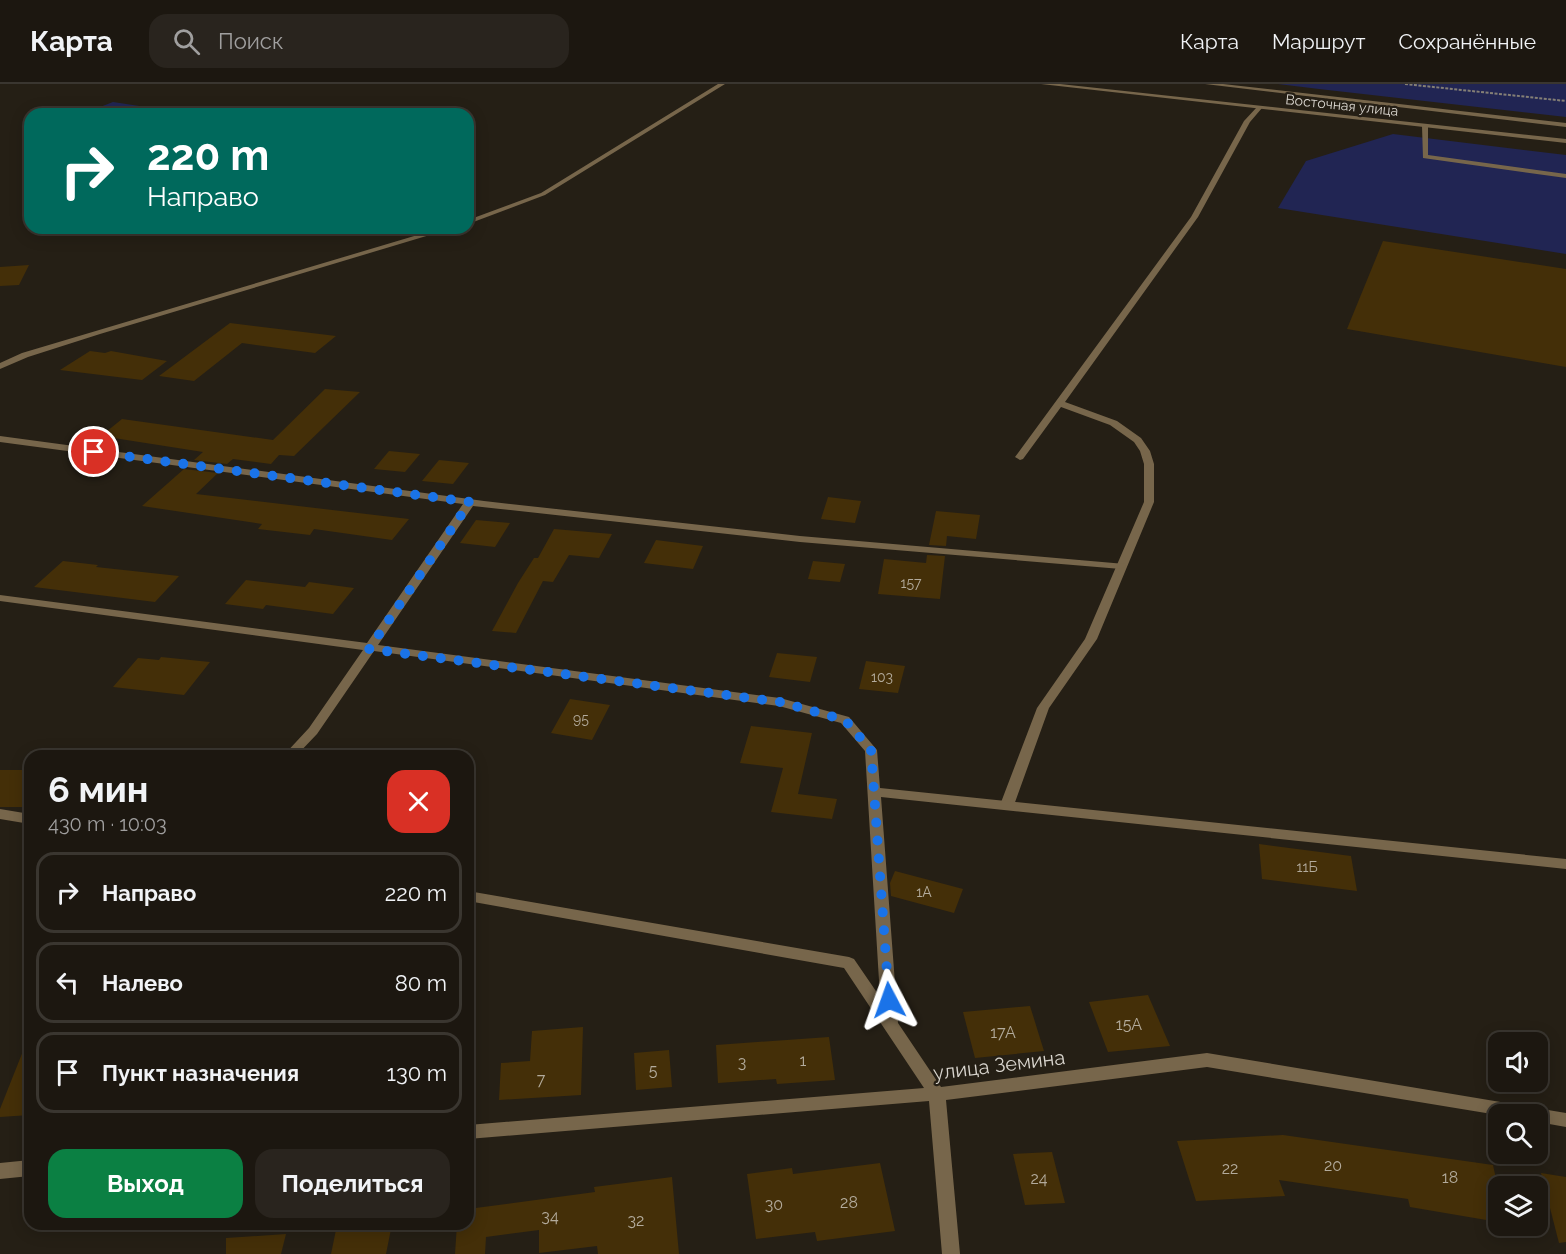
<!DOCTYPE html>
<html lang="ru">
<meta charset="utf-8">
<style>
body{margin:0;font-family:Raleway,sans-serif;background:#29241e;color:#f1f3f6;height:100vh;display:flex;flex-direction:column;font-size:22px;white-space:nowrap}
*{box-sizing:border-box;margin:0}
p{font-size:20px;color:#a09f9f}
.icon{flex:none;width:33px;height:33px;fill:none;stroke:currentColor;stroke-width:2;stroke-linecap:round;stroke-linejoin:round}
.map{position:relative;flex:1;overflow:hidden}
.sheet{position:absolute;left:24px;top:666px;width:450px;height:480px;display:flex;flex-direction:column;background:#1c1710;border-radius:18px;box-shadow:0 3px 15px #0003,0 0 0 2px #3a3630}
.sheet>*{flex:none}
.top-card{position:absolute;left:24px;top:24px;width:450px;height:126px;border-radius:18px;box-shadow:0 3px 15px #0003,0 0 0 2px #3a3630;background:#00695c;color:#fff;overflow:hidden}
.controls{position:absolute;left:1488px;top:948px;display:grid;gap:12px}
.controls a{display:grid;place-items:center;width:60px;height:60px;border-radius:12px;background:#1c1710;box-shadow:0 3px 15px #0003,0 0 0 2px #3a3630;font-size:30px}
.pin{position:absolute;display:grid;place-items:center;width:51px;height:51px;color:#fff;margin:-26px;border:3px solid #fff;border-radius:50%;box-shadow:0 2px 6px #0007}
.me{position:absolute;width:66px;margin:-33px;rotate:356deg;stroke-linejoin:round;filter:drop-shadow(0 0 4px #0008)}
.turn{display:flex;align-items:center;gap:21px;height:126px;padding:0 24px;font-size:27px}
.turn .icon{width:78px;height:78px;stroke-width:2.5}
.turn b{display:block;font-size:42px;line-height:51px}
.round{display:grid;place-items:center;flex:none;width:63px;height:63px;border-radius:18px;background:#29241e}
.headline{display:flex;align-items:center;justify-content:space-between;height:102px;padding:0 24px}
h1{font-size:36px;font-weight:700;line-height:45px}
.button{display:flex;gap:12px;margin-top:auto;padding:12px 24px}
.button a{flex:1;height:69px;border-radius:18px;background:#0b8043;color:#fff;font-size:24px;font-weight:700;line-height:69px;text-align:center}
.button a+a{background:#29241e;color:#f1f3f6}
ul{padding:0;list-style:none}
li{display:flex;align-items:center;gap:18px;height:81px;margin:0 12px 9px;padding:0 12px;border:3px solid #3a3630;border-radius:18px}
li div{flex:1}
li b{display:block;font-size:22px}
li em{font-style:normal}
header{display:flex;align-items:center;gap:36px;box-sizing:border-box;height:84px;padding:0 30px;background:#1c1710;border-bottom:2px solid #3a3630}
header strong{font-size:28px}
nav{display:flex;gap:33px;margin-inline-start:auto;font-size:21px}
.search{width:420px;height:54px;background:#29241e;display:flex;align-items:center;gap:15px;box-sizing:border-box;padding:0 21px;border-radius:18px;color:#a09f9f;font-size:22px}
.map>svg:first-child{display:block}
.green{fill:#212553}
.building{fill:#442f08}
.lines{fill:none;stroke-linecap:round;stroke-linejoin:round}
.path{stroke:#847f76;stroke-width:2;stroke-dasharray:3 1.5;stroke-linecap:butt}
.service{fill:#77664b;fill-rule:evenodd}
.minor{fill:#77664b;fill-rule:evenodd}
.route{stroke:#1a73e8;stroke-width:10;stroke-dasharray:0 18}
.labels{text-anchor:middle;dominant-baseline:central;stroke-width:4.5;stroke-linejoin:round;paint-order:stroke}
.far-street-label{font-size:14px;fill:#d8d4cd;stroke:#251f15}
.number-label{font-size:14px;fill:#b3ab9c}
.near-number-label{font-size:16px;fill:#b3ab9c}
.near-street-label{font-size:20px;fill:#d8d4cd;stroke:#251f15}
</style>
<header>
<strong>Карта</strong>
<div class="search"><svg class="icon" aria-label="search" viewBox="0 0 24 24"><circle cx="10" cy="10" r="6"/><path d="M15 15l6 6"/></svg>Поиск</div>
<nav><a>Карта</a><a>Маршрут</a><a>Сохранённые</a></nav>
</header>
<div class="map">
<svg width="1566" height="1170" viewBox="0 0 1566 1170">
<rect width="100%" height="100%" fill="#251f15"/>
<g class="green">
<path d="M1278,0H1566V33L1319,5Z"/>
<path d="M113,18L146,23L138,30H82Z"/>
<path d="M1393,50L1566,71V170L1278,124L1306,77Z"/>
</g>
<g class="building">
<path d="M1383,157L1566,185V283L1347,245Z"/>
<path d="M29,181L19,201L0,202V183Z"/>
<path d="M230,239L336,252L315,269L242,259L194,297L159,292Z"/>
<path d="M90,267L105,269L111,267L167,277L142,296L60,286Z"/>
<path d="M325,305L360,308L294,372L279,371L271,380L233,375L227,380L194,376L203,368L101,352L122,335L273,356Z"/>
<path d="M389,367L420,370L405,388L374,385Z"/>
<path d="M439,376L469,379L453,400L422,397Z"/>
<path d="M184,385L218,389L196,410L409,435L392,456L314,445L310,451L258,445L262,440L142,422Z"/>
<path d="M828,413L861,417L855,439L821,435Z"/>
<path d="M936,427L980,431L976,455L947,452L946,462L929,461Z"/>
<path d="M476,436L510,439L495,463L460,459Z"/>
<path d="M554,445L612,450L599,474L569,471L553,498L543,497L516,549L492,547L518,499L534,474H538Z"/>
<path d="M656,456L703,462L693,485L644,479Z"/>
<path d="M927,471L945,472L940,515L878,510L884,475L926,479Z"/>
<path d="M63,477L98,481L96,483L179,492L155,518L34,503Z"/>
<path d="M813,477L845,480L840,498L808,495Z"/>
<path d="M246,496L305,503L309,498L354,504L333,530L266,521L263,525L225,520Z"/>
<path d="M777,569L817,573L810,598L769,593Z"/>
<path d="M161,573L210,578L184,611L113,603L138,574L159,576Z"/>
<path d="M866,577L905,582L898,609L859,605Z"/>
<path d="M570,615L610,621L592,656L551,649Z"/>
<path d="M751,642L812,649L798,710L837,715L832,735L771,728L783,684L740,679Z"/>
<rect x="0" y="686" width="30" height="37"/>
<path d="M1259,760L1351,772L1357,807L1262,795Z"/>
<path d="M895,787L963,805L954,829L891,812L890,799Z"/>
<path d="M1148,911L1170,962L1108,968L1089,918Z"/>
<path d="M1030,922L1044,967L975,974L963,928Z"/>
<path d="M583,943L581,1011L499,1016L501,979L530,977L532,947Z"/>
<path d="M29,952L30,1031L0,1033V1025Z"/>
<path d="M829,953L835,996L777,1000L776,995L718,999L716,961Z"/>
<path d="M669,966L672,1003L636,1006L634,969Z"/>
<path d="M1283,1051L1493,1081L1498,1104V1138L1410,1123L1408,1115L1279,1096L1285,1112L1196,1117L1177,1057Z"/>
<path d="M1052,1068L1065,1119L1025,1121L1013,1070Z"/>
<path d="M880,1079L895,1147L817,1157L815,1148L756,1155L747,1090L792,1084L793,1090Z"/>
<path d="M1541,1089L1566,1093V1158L1559,1159Z"/>
<path d="M672,1093L679,1170H598L597,1162L539,1169V1146L486,1153L485,1170H455L457,1140H468V1125L595,1108L594,1103Z"/>
<path d="M351,1140H392L386,1170H331L337,1141Z"/>
<path d="M286,1150L281,1170H226V1154Z"/>
</g>
<g class="lines">
<path class="path" d="M1405,0L1566,17"/>
<g class="service">
<path d="M1257,23L1262,24L1250,38L1198,133L1065,318L1117,337L1141,354L1150,367L1154,380V418L1097,555L1049,624L1014,721L1012,724H1002L1000,721L1037,624L1085,555L1144,418V380L1140,367L1134,358L1110,341L1061,323L1023,375L1020,376L1015,373L1191,133L1244,37Z"/>
<path d="M1425,40L1428,42V71L1566,90V94L1423,74L1422,42Z"/>
</g>
<g class="minor">
<path d="M718,0H725L545,111L468,140V136L541,109Z"/>
<path d="M1041,0H1060L1566,55V59Z"/>
<path d="M1205,0H1223L1566,39V43Z"/>
<path d="M441,144H453L100,250L28,273L0,285V279L22,269Z"/>
<path d="M0,352L484,417L800,452L1125,480L1126,482L1121,485L800,458L473,422L378,561L780,614L849,633L877,666L880,704L1566,775V785L881,713L898,939L941,1003L1207,969L1566,1029V1043L1538,1038V1030L1498,1031L1207,983L946,1016L960,1170H942L929,1017L468,1055V1041L924,1004L844,884L468,817V807L849,873L854,875L880,913L865,667L841,639L779,622L374,567L317,650L296,672H283L309,644L363,566L0,517V511L367,559L463,420L0,358Z"/>
<path d="M0,725L30,730V740L0,735Z"/>
<path d="M30,1076V1092L0,1095V1079Z"/>
</g>
</g>
<g class="lines">
<path class="route" d="M94,368L470,418L369,565L780,618L845,636L871,666L889,916"/>
</g>
<g class="labels">
<g class="far-street-label">
<text transform="translate(1342 21) rotate(6)">Восточная улица</text>
</g>
<g class="number-label">
<text x="911" y="499">157</text>
<text x="882" y="593">103</text>
<text x="581" y="635">95</text>
<text x="1307" y="783">11Б</text>
<text x="924" y="808">1А</text>
</g>
<g class="near-number-label">
<text x="1129" y="940">15А</text>
<text x="1003" y="948">17А</text>
<text x="803" y="976">1</text>
<text x="742" y="978">3</text>
<text x="653" y="986">5</text>
<text x="541" y="995">7</text>
<text x="1333" y="1081">20</text>
<text x="1230" y="1084">22</text>
<text x="1450" y="1093">18</text>
<text x="1039" y="1094">24</text>
<text x="849" y="1118">28</text>
<text x="774" y="1120">30</text>
<text x="550" y="1132">34</text>
<text x="636" y="1136">32</text>
</g>
<g class="near-street-label">
<text transform="translate(999 981) rotate(-7)">улица Земина</text>
</g>
</g>
</svg>
<div class="controls">
<a><svg class="icon" aria-label="sound" viewBox="0 0 24 24"><path d="M4 9h4l5-4v14l-5-4H4zM17 9q2 3 0 6"/></svg></a>
<a><svg class="icon" aria-label="search" viewBox="0 0 24 24"><circle cx="10" cy="10" r="6"/><path d="M15 15l6 6"/></svg></a>
<a><svg class="icon" aria-label="layers" viewBox="0 0 24 24"><path d="M12 4l9 5-9 5-9-5zM3 14l9 5 9-5"/></svg></a>
</div>
<div class="pin" style="left:94px;top:368px;background:#d93025"><svg class="icon" aria-label="arrive" viewBox="0 0 24 24"><path d="M6 21V4h12l-3 4 3 4H6"/></svg></div>
<svg class="me" style="left:889px;top:916px" viewBox="-20 -20 40 40"><path d="M0-17L14 15 0 8-14 15z" fill="#1a73e8" stroke="#fff" stroke-width="4"/></svg>
<div class="top-card">
<div class="turn"><svg class="icon" aria-label="right" viewBox="0 0 24 24"><path d="M7 20v-9h11M14 6l5 5-5 5"/></svg><div><b>220 m</b>Направо</div></div>
</div>
<section class="sheet">
<div class="headline"><div><h1>6 мин</h1><p>430 m · 10:03</p></div><a class="round" style="background:#d93025;color:#fff"><svg class="icon" aria-label="close" viewBox="0 0 24 24"><path d="M6 6l12 12M18 6L6 18"/></svg></a></div>
<ul>
<li><svg class="icon" aria-label="right" viewBox="0 0 24 24"><path d="M7 20v-9h11M14 6l5 5-5 5"/></svg><div><b>Направо</b></div><em>220 m</em></li>
<li><svg class="icon" aria-label="left" viewBox="0 0 24 24"><path d="M17 20v-9H6M10 6l-5 5 5 5"/></svg><div><b>Налево</b></div><em>80 m</em></li>
<li><svg class="icon" aria-label="arrive" viewBox="0 0 24 24"><path d="M6 21V4h12l-3 4 3 4H6"/></svg><div><b>Пункт назначения</b></div><em>130 m</em></li>
</ul>
<div class="button"><a>Выход</a><a>Поделиться</a></div>
</section>
</div>
